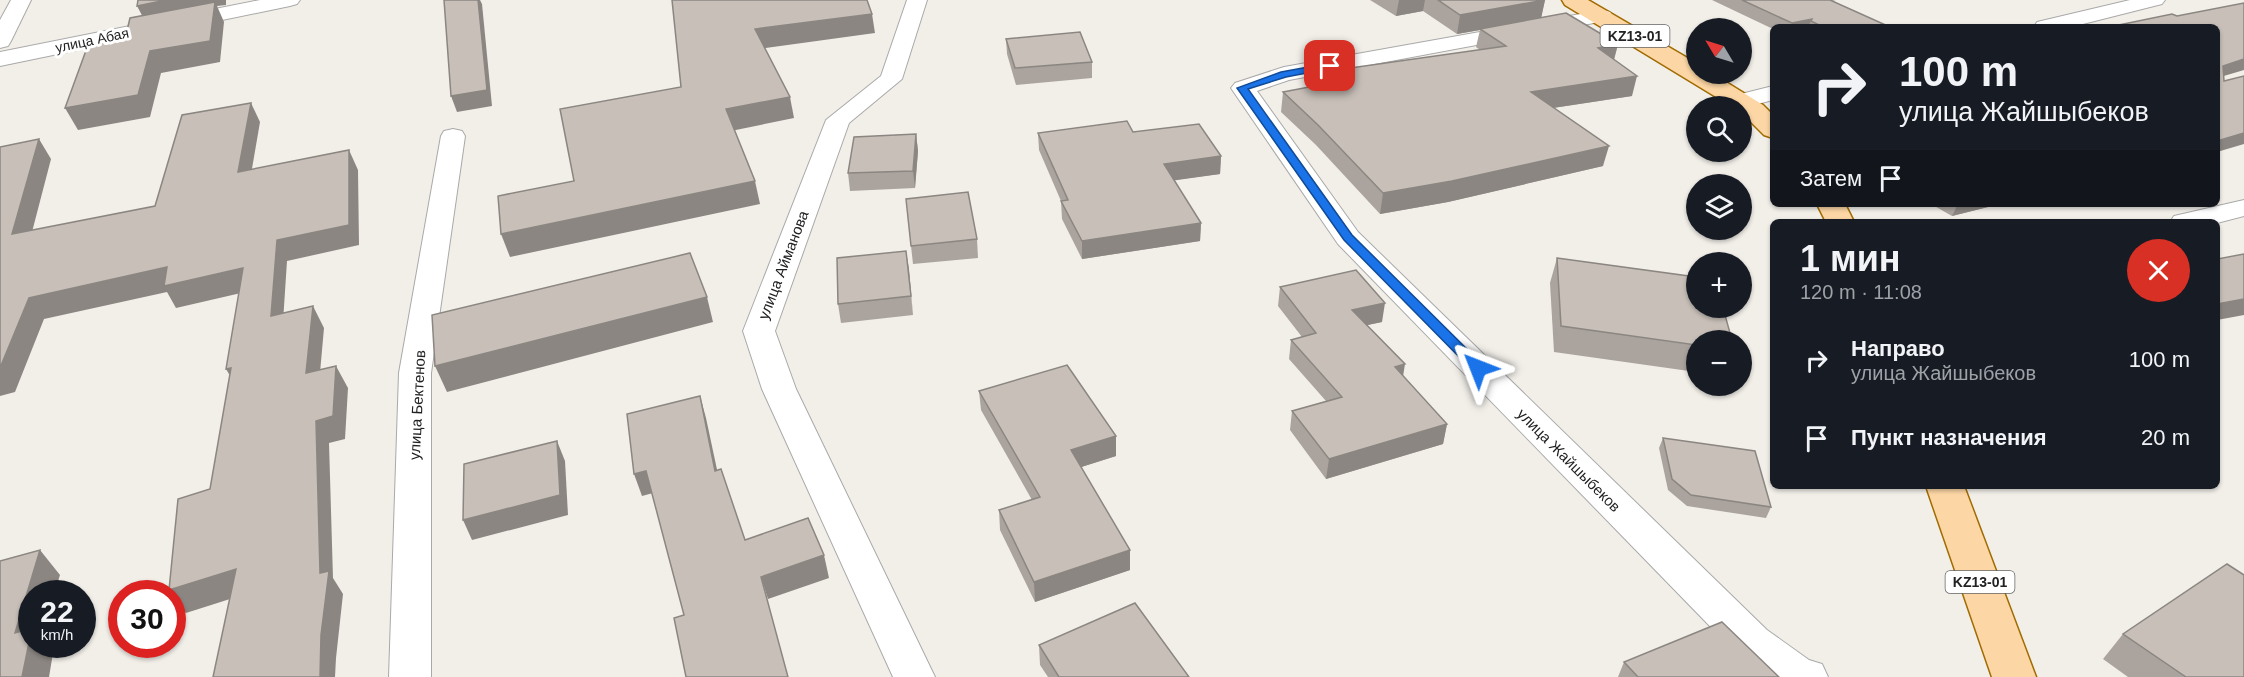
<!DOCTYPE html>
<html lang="ru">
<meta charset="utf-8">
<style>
body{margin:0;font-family:Arial,sans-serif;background:#20242c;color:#f1f3f6;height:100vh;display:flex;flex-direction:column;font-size:22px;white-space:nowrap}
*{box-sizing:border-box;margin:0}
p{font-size:20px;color:#9ea1a6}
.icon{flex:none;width:33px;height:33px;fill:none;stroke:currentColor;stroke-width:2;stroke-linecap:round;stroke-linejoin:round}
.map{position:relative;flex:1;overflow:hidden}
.drawer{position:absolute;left:1770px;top:219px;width:450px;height:270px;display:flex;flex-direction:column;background:#171b24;border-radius:9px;box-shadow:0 2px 4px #0004}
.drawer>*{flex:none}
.banner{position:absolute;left:1770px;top:24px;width:450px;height:183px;border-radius:9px;box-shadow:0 2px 4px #0004;background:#171b24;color:#f1f3f6;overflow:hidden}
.needle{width:39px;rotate:308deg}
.fabs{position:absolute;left:1686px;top:18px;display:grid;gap:12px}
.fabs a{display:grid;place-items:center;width:66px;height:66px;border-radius:50%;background:#171b24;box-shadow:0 2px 4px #0004;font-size:30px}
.speed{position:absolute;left:18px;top:580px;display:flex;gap:12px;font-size:30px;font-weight:700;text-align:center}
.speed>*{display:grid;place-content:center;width:78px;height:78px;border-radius:50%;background:#171b24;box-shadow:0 2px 4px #0004;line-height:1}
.speed small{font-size:15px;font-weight:400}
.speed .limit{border:9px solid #d22;background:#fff;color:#111}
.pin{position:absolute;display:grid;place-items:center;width:51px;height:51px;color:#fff;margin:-26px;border-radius:12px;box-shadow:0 3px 9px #0006}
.me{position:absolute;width:66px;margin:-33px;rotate:315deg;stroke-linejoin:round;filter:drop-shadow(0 0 4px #0008)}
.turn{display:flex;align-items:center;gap:21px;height:126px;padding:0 30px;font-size:27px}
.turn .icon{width:78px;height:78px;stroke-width:2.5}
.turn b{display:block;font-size:42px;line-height:51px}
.then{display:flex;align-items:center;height:57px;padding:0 30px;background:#0003;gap:12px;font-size:22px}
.round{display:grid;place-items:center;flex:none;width:63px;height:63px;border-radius:32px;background:#20242c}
.overview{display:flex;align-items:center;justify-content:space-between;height:102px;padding:0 30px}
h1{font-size:36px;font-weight:600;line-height:45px}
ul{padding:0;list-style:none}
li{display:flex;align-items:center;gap:18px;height:78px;padding:0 30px}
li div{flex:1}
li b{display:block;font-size:22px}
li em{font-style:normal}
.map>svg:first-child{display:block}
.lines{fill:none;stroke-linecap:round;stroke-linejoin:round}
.minor-casing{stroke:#a9a9a9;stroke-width:2}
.primary-casing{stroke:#a06b00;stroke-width:3}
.minor{fill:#fff;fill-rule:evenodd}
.primary{fill:#fcd6a4;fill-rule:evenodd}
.wall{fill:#aba49e}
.shaded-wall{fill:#8b8681}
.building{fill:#c7bfb8;stroke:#8b8681;stroke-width:1.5}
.route{fill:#1a73e8;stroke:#114b97;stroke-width:1.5}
.labels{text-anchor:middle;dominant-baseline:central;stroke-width:6;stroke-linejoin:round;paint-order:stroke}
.shield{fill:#fff;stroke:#646464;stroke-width:1.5}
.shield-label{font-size:14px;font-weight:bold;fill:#222}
.far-street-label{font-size:14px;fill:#222;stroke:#fff}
.street-label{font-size:15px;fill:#222;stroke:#fff}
</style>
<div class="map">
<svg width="2244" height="677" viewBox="0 0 2244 677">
<rect width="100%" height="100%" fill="#f2efe9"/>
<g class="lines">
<defs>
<g id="minor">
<path d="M11,0H31L11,41L8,46L0,48V20Z"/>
<path d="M260,0H300L297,4L290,6L0,66V52Z"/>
<path d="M907,0H927L902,79L849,123L775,331L796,389L935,677H893L762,389L743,331L826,120L881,76Z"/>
<path d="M2130,0H2165L2162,4L2071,27H2034L2037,22Z"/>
<path d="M1603,10L1610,12L1613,16L1610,20L1289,80L1257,91L1358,232L1767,630L1809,660L1822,664L1828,677H1769L1737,654L1338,244L1231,88L1235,83L1284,67Z"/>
<path d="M1773,86V100L1742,108L1733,106L1729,101L1733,96Z"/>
<path d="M453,129L462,131L465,136L431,373V677H389L399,373L441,136L444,131Z"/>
<path d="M2244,200V216L2217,223L2170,222L2174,216Z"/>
</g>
<g id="primary">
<path d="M1562,0H1588L1696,63V74H1713L1763,105L1773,115V138L1764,135L1742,113V106H1731L1565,5Z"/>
<path d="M1817,204H1845L1854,222H1826Z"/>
<path d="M1926,486H1964L2036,677H1992Z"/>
</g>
</defs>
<use href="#minor" class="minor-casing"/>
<use href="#primary" class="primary-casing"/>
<use href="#minor" class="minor"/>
<use href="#primary" class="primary"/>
</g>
<g class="wall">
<path d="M1370,0H1545L1541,17L1618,44L1614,60L1632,96L1553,108L1603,166L1448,202L1380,214L1316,145L1281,112L1283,92L1335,82L1336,70L1480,50L1476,47L1480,30L1457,34L1423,11L1396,16Z"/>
<path d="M1712,0H1836L1832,1L1890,27H1773V29Z"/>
<path d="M1006,39L1092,62V78L1016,85L1007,54Z"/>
<path d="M1133,132L1221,156L1220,174L1174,180L1201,223L1200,241L1082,259L1062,219L1061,201L1039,150L1038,133Z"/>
<path d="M916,134L918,151L915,188L850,191L848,173Z"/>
<path d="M1931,204H2000L1952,216Z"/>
<path d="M977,239L978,258L913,264L911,246Z"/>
<path d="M906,251L913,315L841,323L838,304Z"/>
<path d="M1557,258L1696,340V372L1554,352L1550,283Z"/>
<path d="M1280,287L1382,322L1367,325L1403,376L1447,424L1443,444L1326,479L1290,430L1292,411L1326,401L1289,359L1291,340L1302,337L1278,306Z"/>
<path d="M979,391L1116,456L1081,467L1130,550V570L1035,602L1000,530L999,510L1032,500L981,410Z"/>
<path d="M1663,438L1771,507L1766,518L1687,506L1668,490L1659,448Z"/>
<path d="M2123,634L2244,677H2128L2103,659Z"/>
<path d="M1039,645L1189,677H1048L1040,665Z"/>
<path d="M1624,662L1779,677H1618Z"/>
</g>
<g class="shaded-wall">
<path d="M166,0H226V5L217,6L224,22L220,62L161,73L150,117L78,130L65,108L145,21L137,6Z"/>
<path d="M478,0H480L482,4L492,106L457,112L451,96Z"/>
<path d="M1399,0H1425L1423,11L1396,16Z"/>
<path d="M1545,0L1541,19L1480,29V30L1457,34L1460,15Z"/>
<path d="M872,14L875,33L759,49L755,29Z"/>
<path d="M1812,19L1808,27H1791L1792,23Z"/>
<path d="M1618,44L1613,63L1598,48Z"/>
<path d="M2244,59V70L2217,78L2223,66Z"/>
<path d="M1637,76L1632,96L1526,112L1531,92Z"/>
<path d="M790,97L794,118L731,131L726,109Z"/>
<path d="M251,103L260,122L248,192L238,172Z"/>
<path d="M2244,133V144L2217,152V141Z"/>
<path d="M916,134L918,151L915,188L913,171Z"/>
<path d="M39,139L51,159L26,255L12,234Z"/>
<path d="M1609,146L1603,166L1448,202L1380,214L1383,193Z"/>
<path d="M349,150L358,170L359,245L287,261L282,337L271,316L277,240Z"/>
<path d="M1221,156L1220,174L1163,182L1164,164Z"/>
<path d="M755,181L760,204L510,257L501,234Z"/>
<path d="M1958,204H2000L1952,216Z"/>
<path d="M1201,223L1200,241L1082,259V241Z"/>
<path d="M906,251L909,269L913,315L911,296Z"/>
<path d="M167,267L243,268L254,290L176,308L167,292L44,319L15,392L0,396V368L29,298Z"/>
<path d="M707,297L713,322L447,392L435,366Z"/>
<path d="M2244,299V315L2217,320V304Z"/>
<path d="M1385,303L1382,322L1349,329L1352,310Z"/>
<path d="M313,306L324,328L318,395L306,373Z"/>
<path d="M1405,364L1402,383L1395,367Z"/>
<path d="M336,366L348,388L345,439L329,443L333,578L343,594L336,658L335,677H320V573L316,421Z"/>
<path d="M231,368L239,391L226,369Z"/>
<path d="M700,396L706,418L722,493L715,471Z"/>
<path d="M1447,424L1443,444L1326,479L1329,459Z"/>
<path d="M1116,436V456L1072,470L1071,450Z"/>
<path d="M557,441L565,461L568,515L472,540L463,520Z"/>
<path d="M646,471L653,493L642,496L634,474Z"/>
<path d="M40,550L60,575L54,594H32V645H47L53,653L49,677H22L15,633Z"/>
<path d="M1130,550V570L1035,602L1034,582Z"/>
<path d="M824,555L829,578L768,599L761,577Z"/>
<path d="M236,569L252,592L186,613L169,590Z"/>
</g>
<g class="building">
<path d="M138,0H166L137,6Z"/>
<path d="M444,0H478L487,90L451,96Z"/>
<path d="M672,0H867L872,14L755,29L790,97L726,109L755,181L501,234L498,196L574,181L560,109L681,87Z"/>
<path d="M1438,0H1545L1460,15Z"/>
<path d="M1742,0H1830L1890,27H1823L1811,21L1812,19L1792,23Z"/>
<path d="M215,2L210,41L150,51L138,95L65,108L88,45L125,39L130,18Z"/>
<path d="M2244,3V59L2223,66L2224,81L2244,76V133L2217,141V27H2109L2172,14L2177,16Z"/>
<path d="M1566,13L1618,44L1598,48L1637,76L1531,92L1609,146L1452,181L1383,193L1318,125L1283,92L1346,80L1336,70L1506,46L1480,29Z"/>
<path d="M1080,32L1092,62L1015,68L1006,39Z"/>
<path d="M251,103L238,172L349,150V225L277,240L271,316L313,306L306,373L336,366L333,416L316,421L320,573L329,571L321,635L320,677H213L236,569L169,590L178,499L210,489L231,368L226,369L243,268L164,286L167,267L29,298L0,368V147L39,139L12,234L155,206L182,115Z"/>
<path d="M1127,121L1133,132L1199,124L1221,156L1164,164L1201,223L1082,241L1061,201L1068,200L1038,133Z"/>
<path d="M916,134L913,171L848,173L854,137Z"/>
<path d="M968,192L977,239L911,246L906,199Z"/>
<path d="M906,251L911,296L838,304L837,258Z"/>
<path d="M690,253L707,297L435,366L432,315Z"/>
<path d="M2244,254V299L2217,304V259Z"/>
<path d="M1557,258L1696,277V308H1723L1732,340H1696V345L1561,326Z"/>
<path d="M1356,270L1385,303L1352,310L1405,364L1395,367L1447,424L1329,459L1292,411L1342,397L1291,340L1316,333L1280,287Z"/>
<path d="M1067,365L1116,436L1071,450L1130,550L1034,582L999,510L1040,497L979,391Z"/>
<path d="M700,396L715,471L721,469L745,540L808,518L824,555L761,577L788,677H686L674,618L684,615L646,471L634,474L627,414Z"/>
<path d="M1663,438L1755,451L1771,507L1691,495L1672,479Z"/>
<path d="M557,441L560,495L463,520L464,464Z"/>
<path d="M40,550L15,633L32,628L22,677H0V561Z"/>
<path d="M2227,564L2244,575V677H2186L2123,634Z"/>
<path d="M1135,603L1189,677H1059L1039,645Z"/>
<path d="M1722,622L1779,677H1638L1624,662Z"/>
</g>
<path class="route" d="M1330,63L1333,64V68L1286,77L1248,89L1352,235L1483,365L1485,368L1483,371H1473L1344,240L1237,88L1281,72Z"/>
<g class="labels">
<g class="shield">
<rect x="1600.5" y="25" width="69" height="22" rx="4.5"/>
<rect x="1945.5" y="571" width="69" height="22" rx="4.5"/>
</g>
<g class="shield-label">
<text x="1635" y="36">KZ13-01</text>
<text x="1980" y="582">KZ13-01</text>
</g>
<g class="far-street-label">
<text transform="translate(92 40) rotate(-12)">улица Абая</text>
</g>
<g class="street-label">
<text transform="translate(783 265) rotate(-69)">улица Айманова</text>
<text transform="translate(417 405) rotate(-87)">улица Бектенов</text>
<text transform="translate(1569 460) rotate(45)">улица Жайшыбеков</text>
</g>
</g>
</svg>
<div class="fabs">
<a><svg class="needle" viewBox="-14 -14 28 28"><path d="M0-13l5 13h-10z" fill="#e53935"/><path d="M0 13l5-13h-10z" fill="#9ea1a6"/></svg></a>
<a><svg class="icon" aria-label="search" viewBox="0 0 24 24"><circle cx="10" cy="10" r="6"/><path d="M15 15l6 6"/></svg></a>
<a><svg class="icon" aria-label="layers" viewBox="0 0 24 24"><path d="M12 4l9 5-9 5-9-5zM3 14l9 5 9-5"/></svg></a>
<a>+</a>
<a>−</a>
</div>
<div class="speed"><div>22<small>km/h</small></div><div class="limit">30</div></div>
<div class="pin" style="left:1330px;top:66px;background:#d93025"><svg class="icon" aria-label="arrive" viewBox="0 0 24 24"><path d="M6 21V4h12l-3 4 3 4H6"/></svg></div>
<svg class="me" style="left:1478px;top:368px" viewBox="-20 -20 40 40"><path d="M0-17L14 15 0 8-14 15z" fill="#1a73e8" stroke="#fff" stroke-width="4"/></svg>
<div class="banner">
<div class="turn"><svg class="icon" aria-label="right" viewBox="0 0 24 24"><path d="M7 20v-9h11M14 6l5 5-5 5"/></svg><div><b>100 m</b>улица Жайшыбеков</div></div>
<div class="then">Затем<svg class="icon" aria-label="arrive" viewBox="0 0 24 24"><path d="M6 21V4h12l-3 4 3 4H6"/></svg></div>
</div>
<section class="drawer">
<div class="overview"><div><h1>1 мин</h1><p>120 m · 11:08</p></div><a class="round" style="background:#d93025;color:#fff"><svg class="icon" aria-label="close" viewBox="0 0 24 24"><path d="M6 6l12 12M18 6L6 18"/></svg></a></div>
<ul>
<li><svg class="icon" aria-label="right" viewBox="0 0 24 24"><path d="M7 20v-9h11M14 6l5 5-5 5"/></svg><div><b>Направо</b><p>улица Жайшыбеков</p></div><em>100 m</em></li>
<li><svg class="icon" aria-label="arrive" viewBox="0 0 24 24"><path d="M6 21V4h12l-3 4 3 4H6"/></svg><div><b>Пункт назначения</b></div><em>20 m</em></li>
</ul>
</section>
</div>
